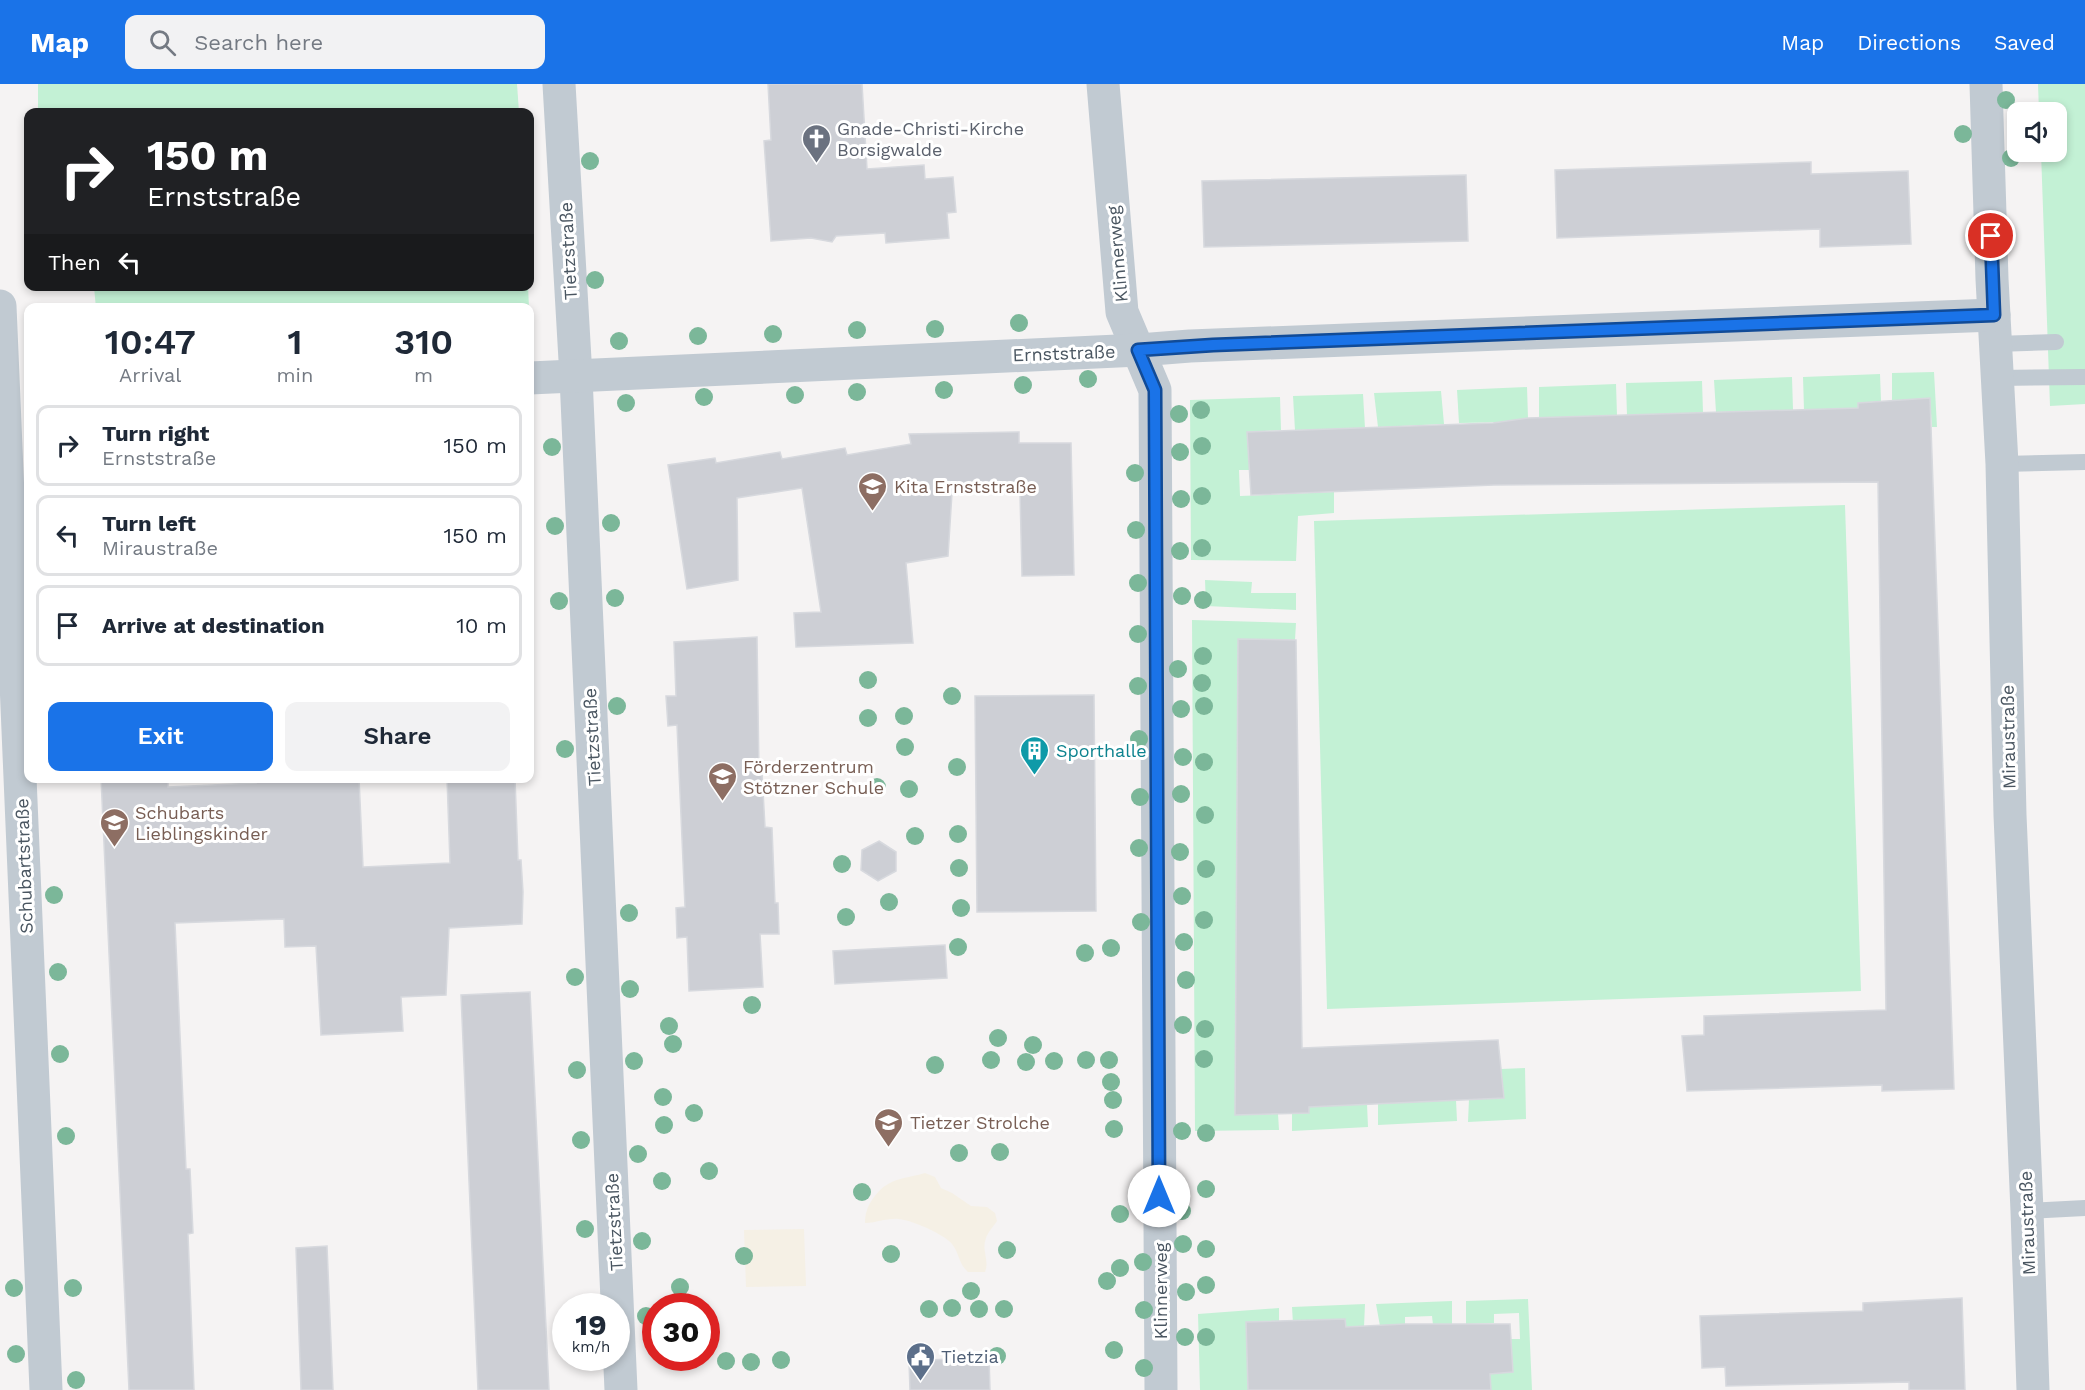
<!DOCTYPE html>
<meta charset="utf-8">
<style>
body{margin:0;font-family:"Work Sans",sans-serif;background:#f2f2f3;color:#1f2937;height:100vh;display:flex;flex-direction:column;font-size:22px;white-space:nowrap}
*{box-sizing:border-box;margin:0}
p{font-size:20px;color:#747a83}
.icon{flex:none;width:33px;height:33px;fill:none;stroke:currentColor;stroke-width:2;stroke-linecap:round;stroke-linejoin:round}
.map{position:relative;flex:1;overflow:hidden}
.panel{position:absolute;left:24px;top:219px;width:510px;height:480px;display:flex;flex-direction:column;background:#fff;border-radius:12px;box-shadow:0 3px 9px #0003}
.panel>*{flex:none}
.top-card{position:absolute;left:24px;top:24px;width:510px;height:183px;border-radius:12px;box-shadow:0 3px 9px #0003;background:#202124;color:#fff;overflow:hidden}
.fabs{position:absolute;left:2007px;top:18px;display:grid;gap:12px}
.fabs a{display:grid;place-items:center;width:60px;height:60px;border-radius:12px;background:#fff;box-shadow:0 3px 9px #0003;font-size:30px}
.speed{position:absolute;left:552px;top:1209px;display:flex;gap:12px;font-size:30px;font-weight:700;text-align:center}
.speed>*{display:grid;place-content:center;width:78px;height:78px;border-radius:50%;background:#fff;box-shadow:0 3px 9px #0003;line-height:1}
.speed small{font-size:15px;font-weight:400}
.speed .limit{border:9px solid #d22;background:#fff;color:#111}
.pin{position:absolute;display:grid;place-items:center;width:51px;height:51px;color:#fff;margin:-26px;border:3px solid #fff;border-radius:50%;box-shadow:0 2px 6px #0007}
.me{position:absolute;width:66px;margin:-33px;rotate:0deg;stroke-linejoin:round;filter:drop-shadow(0 0 4px #0008)}
.turn{display:flex;align-items:center;gap:21px;height:126px;padding:0 24px;font-size:27px}
.turn .icon{width:78px;height:78px;stroke-width:2.5}
.turn b{display:block;font-size:42px;line-height:51px}
.then{display:flex;align-items:center;height:57px;padding:0 24px;background:#0003;gap:12px;font-size:22px}
.eta{display:flex;justify-content:space-evenly;align-items:center;height:102px;text-align:center}
.eta b{font-size:36px;font-weight:600;line-height:42px}
.button{display:flex;gap:12px;margin-top:auto;padding:12px 24px}
.button a{flex:1;height:69px;border-radius:12px;background:#1a73e8;color:#fff;font-size:24px;font-weight:600;line-height:69px;text-align:center}
.button a+a{background:#f2f2f3;color:#1f2937}
ul{padding:0;list-style:none}
li{display:flex;align-items:center;gap:18px;height:81px;margin:0 12px 9px;padding:0 12px;border:3px solid #e0e1e3;border-radius:12px}
li div{flex:1}
li b{display:block;font-size:22px}
li em{font-style:normal}
header{display:flex;align-items:center;gap:36px;box-sizing:border-box;height:84px;padding:0 30px;background:#1a73e8;color:#fff}
header strong{font-size:28px}
nav{display:flex;gap:33px;margin-inline-start:auto;font-size:21px}
.search{width:420px;height:54px;background:#f2f2f3;display:flex;align-items:center;gap:15px;box-sizing:border-box;padding:0 21px;border-radius:12px;color:#747a83;font-size:22px}
.map>svg:first-child{display:block}
.green{fill:#c3f1d5}
.sand{fill:#f5f0e5}
.building{fill:#cdcfd5;stroke:#d7d9de;stroke-width:1.5}
.lines{fill:none;stroke-linecap:round;stroke-linejoin:round}
.service{stroke:#c1cad2;stroke-width:16}
.minor{stroke:#c1cad2;stroke-width:33}
.tree{fill:#7bb799}
.route-casing{stroke:#114b97;stroke-width:15}
.route{stroke:#1a73e8;stroke-width:10}
.labels{text-anchor:middle;dominant-baseline:central;stroke-width:6;stroke-linejoin:round;paint-order:stroke}
.worship-label{font-size:18px;fill:#5b616d;stroke:#fff;text-anchor:start}
.street-label{font-size:18px;fill:#4a5661;stroke:#fff}
.education-label{font-size:18px;fill:#785e54;stroke:#fff;text-anchor:start}
.culture-label{font-size:18px;fill:#0d838f;stroke:#fff;text-anchor:start}
.service-label{font-size:18px;fill:#4e5e75;stroke:#fff;text-anchor:start}
</style>
<header>
<strong>Map</strong>
<div class="search"><svg class="icon" aria-label="search" viewBox="0 0 24 24"><circle cx="10" cy="10" r="6"/><path d="M15 15l6 6"/></svg>Search here</div>
<nav><a>Map</a><a>Directions</a><a>Saved</a></nav>
</header>
<div class="map">
<svg width="2085" height="1306" viewBox="0 0 2085 1306">
<rect width="100%" height="100%" fill="#f5f3f3"/>
<g class="green">
<path d="M38,0H517L519,28H38Z"/>
<path d="M2038,0H2085V320L2050,322L2041,68H2056V28H2039Z"/>
<path d="M528,202L529,224H96L94,203Z"/>
<path d="M1934,288L1937,343H1932L1930,315L1892,317V289Z"/>
<path d="M1880,290L1881,317L1858,319V324L1804,326L1803,293Z"/>
<path d="M1792,293L1793,326L1716,328L1714,296Z"/>
<path d="M1702,297L1703,329L1627,332L1626,299Z"/>
<path d="M1616,300L1617,332L1539,334V303Z"/>
<path d="M1527,303L1528,334L1506,338L1459,339L1457,306Z"/>
<path d="M1441,307L1444,340L1378,343L1374,309Z"/>
<path d="M1363,310L1365,344L1295,346L1293,312Z"/>
<path d="M1280,313L1281,346L1248,348L1250,386H1239L1240,412L1334,408V429L1298,432L1296,477L1191,476L1190,316Z"/>
<path d="M1845,421L1861,907L1327,925L1314,437Z"/>
<path d="M1205,496L1252,498L1251,509H1296V526L1206,522Z"/>
<path d="M1192,536L1296,539L1295,556L1238,555L1235,1031L1278,1030L1279,1046L1195,1047Z"/>
<path d="M1525,984L1526,1035L1468,1038L1469,1015L1504,1014L1501,985Z"/>
<path d="M1456,1016L1457,1037L1378,1041V1020Z"/>
<path d="M1367,1020L1368,1043L1292,1047V1030L1309,1029V1023Z"/>
<path d="M1528,1215L1532,1306H1491L1490,1290L1513,1288L1511,1255H1520L1519,1229L1494,1230V1239L1466,1240V1217Z"/>
<path d="M1452,1217V1240L1433,1241L1432,1232L1405,1233V1241L1380,1242L1376,1220Z"/>
<path d="M1365,1220L1364,1243L1346,1244L1345,1235L1314,1236L1293,1240L1292,1223Z"/>
<path d="M1279,1224V1240L1246,1238L1248,1306H1200L1198,1230Z"/>
</g>
<g class="sand">
<path d="M925,1089L935,1093L941,1104L952,1109L971,1122L987,1123L995,1129L997,1137C993,1143 988,1148 986,1154C981,1166 990,1177 985,1188H968C958,1179 960,1170 952,1160C944,1150 906,1133 893,1135C883,1135 875,1139 865,1139C865,1131 867,1123 872,1116C888,1093 901,1096 925,1089Z"/>
<path d="M804,1145L806,1202L746,1203L744,1146Z"/>
</g>
<g class="building">
<path d="M768,0H862L867,85L924,81L925,95L953,93L956,128L947,129L949,154L886,159L885,149L836,152L832,158L811,154L771,157L764,57L771,56Z"/>
<path d="M1811,78V90L1908,87L1911,160L1820,163V145L1557,154L1555,86Z"/>
<path d="M1466,91L1468,157L1204,163L1202,97Z"/>
<path d="M1930,314L1954,1005L1882,1007V1001L1687,1007L1682,952L1704,951V932L1886,926L1878,398L1494,401L1251,411L1247,348L1493,339L1528,334L1858,324V319Z"/>
<path d="M1019,348V359H1071L1074,491L1022,492L1020,409H952L948,472L906,479L913,559L796,563L794,529L821,528L802,404L737,414L738,496L687,505L668,381L715,374L716,379L780,368L782,375L845,364L847,371L911,360L909,350Z"/>
<path d="M757,553L759,689H762L765,743L772,744L775,819H778L779,850H760L763,903L689,907L687,853L677,854L676,824L685,823L677,641L668,642L666,612H676L674,558Z"/>
<path d="M1238,555L1296,556L1302,964L1498,956L1504,1014L1309,1023V1029L1235,1031Z"/>
<path d="M1094,611L1096,827L977,828L975,612Z"/>
<path d="M101,694H168V703L256,699L255,694H359L363,783L450,779L447,694H515L518,776H521L523,808L522,840L449,844L446,911L401,913L403,947L321,951L316,862L285,863L284,835L175,839L186,1085H190L193,1149L188,1150L194,1306H129Z"/>
<path d="M879,757L896,768V787L878,797L861,786L862,766Z"/>
<path d="M945,861L947,894L835,900L833,867Z"/>
<path d="M530,908L549,1306H478L461,911Z"/>
<path d="M327,1162L333,1306H301L296,1164Z"/>
<path d="M1962,1214L1965,1306H1909V1298L1726,1302L1725,1283L1702,1284L1700,1232L1863,1227V1219Z"/>
<path d="M1345,1235L1346,1243L1405,1240H1510L1513,1288L1490,1290L1491,1306H1248L1246,1238Z"/>
<path d="M989,1273L990,1306H910L909,1277Z"/>
</g>
<g class="lines">
<g class="service">
<path d="M1996,260L2056,258"/>
<path d="M1998,294L2085,293"/>
<path d="M2002,380L2085,378"/>
<path d="M2027,1127L2085,1124"/>
</g>
<g class="minor">
<path d="M559,0L576,293L621,1306"/>
<path d="M1103,0L1122,228L1155,306L1161,1306"/>
<path d="M1986,0L1992,195L2002,380L2010,731L2027,1127L2033,1306"/>
<path d="M0,222L46,1306"/>
<path d="M530,294L1139,266L1190,262L1994,231"/>
</g>
</g>
<g class="tree">
<circle cx="2006" cy="16" r="9"/>
<circle cx="1963" cy="50" r="9"/>
<circle cx="2011" cy="74" r="9"/>
<circle cx="590" cy="77" r="9"/>
<circle cx="595" cy="196" r="9"/>
<circle cx="1019" cy="239" r="9"/>
<circle cx="935" cy="245" r="9"/>
<circle cx="857" cy="246" r="9"/>
<circle cx="773" cy="250" r="9"/>
<circle cx="698" cy="252" r="9"/>
<circle cx="619" cy="257" r="9"/>
<circle cx="1088" cy="295" r="9"/>
<circle cx="1023" cy="301" r="9"/>
<circle cx="944" cy="306" r="9"/>
<circle cx="857" cy="308" r="9"/>
<circle cx="795" cy="311" r="9"/>
<circle cx="704" cy="313" r="9"/>
<circle cx="626" cy="319" r="9"/>
<circle cx="1201" cy="326" r="9"/>
<circle cx="1179" cy="330" r="9"/>
<circle cx="1202" cy="362" r="9"/>
<circle cx="552" cy="363" r="9"/>
<circle cx="1180" cy="368" r="9"/>
<circle cx="1135" cy="389" r="9"/>
<circle cx="1202" cy="412" r="9"/>
<circle cx="1181" cy="415" r="9"/>
<circle cx="611" cy="439" r="9"/>
<circle cx="555" cy="442" r="9"/>
<circle cx="1136" cy="446" r="9"/>
<circle cx="1202" cy="464" r="9"/>
<circle cx="1180" cy="467" r="9"/>
<circle cx="1138" cy="499" r="9"/>
<circle cx="1182" cy="512" r="9"/>
<circle cx="615" cy="514" r="9"/>
<circle cx="1203" cy="516" r="9"/>
<circle cx="559" cy="517" r="9"/>
<circle cx="1138" cy="550" r="9"/>
<circle cx="1203" cy="572" r="9"/>
<circle cx="1178" cy="585" r="9"/>
<circle cx="868" cy="596" r="9"/>
<circle cx="1202" cy="599" r="9"/>
<circle cx="1138" cy="602" r="9"/>
<circle cx="952" cy="612" r="9"/>
<circle cx="617" cy="622" r="9"/>
<circle cx="1204" cy="622" r="9"/>
<circle cx="1181" cy="625" r="9"/>
<circle cx="904" cy="632" r="9"/>
<circle cx="868" cy="634" r="9"/>
<circle cx="1139" cy="655" r="9"/>
<circle cx="905" cy="663" r="9"/>
<circle cx="565" cy="665" r="9"/>
<circle cx="1183" cy="673" r="9"/>
<circle cx="1204" cy="678" r="9"/>
<circle cx="957" cy="683" r="9"/>
<circle cx="877" cy="703" r="9"/>
<circle cx="909" cy="705" r="9"/>
<circle cx="1181" cy="710" r="9"/>
<circle cx="1140" cy="713" r="9"/>
<circle cx="1205" cy="731" r="9"/>
<circle cx="958" cy="750" r="9"/>
<circle cx="915" cy="752" r="9"/>
<circle cx="1139" cy="764" r="9"/>
<circle cx="1180" cy="768" r="9"/>
<circle cx="842" cy="780" r="9"/>
<circle cx="959" cy="784" r="9"/>
<circle cx="1206" cy="785" r="9"/>
<circle cx="54" cy="811" r="9"/>
<circle cx="1182" cy="812" r="9"/>
<circle cx="889" cy="818" r="9"/>
<circle cx="961" cy="824" r="9"/>
<circle cx="629" cy="829" r="9"/>
<circle cx="846" cy="833" r="9"/>
<circle cx="1204" cy="836" r="9"/>
<circle cx="1141" cy="838" r="9"/>
<circle cx="1184" cy="858" r="9"/>
<circle cx="958" cy="863" r="9"/>
<circle cx="1111" cy="864" r="9"/>
<circle cx="1085" cy="869" r="9"/>
<circle cx="58" cy="888" r="9"/>
<circle cx="575" cy="893" r="9"/>
<circle cx="1186" cy="896" r="9"/>
<circle cx="630" cy="905" r="9"/>
<circle cx="752" cy="921" r="9"/>
<circle cx="1183" cy="941" r="9"/>
<circle cx="669" cy="942" r="9"/>
<circle cx="1205" cy="945" r="9"/>
<circle cx="998" cy="954" r="9"/>
<circle cx="673" cy="960" r="9"/>
<circle cx="1033" cy="961" r="9"/>
<circle cx="60" cy="970" r="9"/>
<circle cx="1204" cy="975" r="9"/>
<circle cx="991" cy="976" r="9"/>
<circle cx="1086" cy="976" r="9"/>
<circle cx="1109" cy="976" r="9"/>
<circle cx="634" cy="977" r="9"/>
<circle cx="1054" cy="977" r="9"/>
<circle cx="1026" cy="978" r="9"/>
<circle cx="935" cy="981" r="9"/>
<circle cx="577" cy="986" r="9"/>
<circle cx="1111" cy="998" r="9"/>
<circle cx="663" cy="1013" r="9"/>
<circle cx="1113" cy="1016" r="9"/>
<circle cx="694" cy="1029" r="9"/>
<circle cx="664" cy="1041" r="9"/>
<circle cx="1114" cy="1045" r="9"/>
<circle cx="1182" cy="1047" r="9"/>
<circle cx="1206" cy="1049" r="9"/>
<circle cx="66" cy="1052" r="9"/>
<circle cx="581" cy="1056" r="9"/>
<circle cx="1000" cy="1068" r="9"/>
<circle cx="959" cy="1069" r="9"/>
<circle cx="638" cy="1070" r="9"/>
<circle cx="709" cy="1087" r="9"/>
<circle cx="662" cy="1097" r="9"/>
<circle cx="1206" cy="1105" r="9"/>
<circle cx="862" cy="1108" r="9"/>
<circle cx="1182" cy="1127" r="9"/>
<circle cx="1120" cy="1130" r="9"/>
<circle cx="585" cy="1145" r="9"/>
<circle cx="642" cy="1157" r="9"/>
<circle cx="1183" cy="1160" r="9"/>
<circle cx="1206" cy="1165" r="9"/>
<circle cx="1007" cy="1166" r="9"/>
<circle cx="891" cy="1170" r="9"/>
<circle cx="744" cy="1172" r="9"/>
<circle cx="1143" cy="1178" r="9"/>
<circle cx="1120" cy="1184" r="9"/>
<circle cx="1107" cy="1197" r="9"/>
<circle cx="1206" cy="1201" r="9"/>
<circle cx="680" cy="1203" r="9"/>
<circle cx="14" cy="1204" r="9"/>
<circle cx="73" cy="1204" r="9"/>
<circle cx="971" cy="1207" r="9"/>
<circle cx="1186" cy="1208" r="9"/>
<circle cx="952" cy="1224" r="9"/>
<circle cx="929" cy="1225" r="9"/>
<circle cx="979" cy="1225" r="9"/>
<circle cx="1004" cy="1225" r="9"/>
<circle cx="1144" cy="1226" r="9"/>
<circle cx="646" cy="1232" r="9"/>
<circle cx="1185" cy="1253" r="9"/>
<circle cx="1206" cy="1253" r="9"/>
<circle cx="1114" cy="1266" r="9"/>
<circle cx="16" cy="1270" r="9"/>
<circle cx="997" cy="1272" r="9"/>
<circle cx="781" cy="1276" r="9"/>
<circle cx="726" cy="1277" r="9"/>
<circle cx="751" cy="1278" r="9"/>
<circle cx="1144" cy="1284" r="9"/>
<circle cx="76" cy="1296" r="9"/>
</g>
<g class="lines">
<defs>
<path id="route" d="M1159,1112L1155,306L1138,266L1213,261L1994,231L1991,152"/>
</defs>
<use href="#route" class="route-casing"/>
<use href="#route" class="route"/>
</g>
<defs>
<symbol id="church-pin" viewBox="-11 -11 22 30"><path d="M0 17L-7.5 6A9.5 9.5 0 1 1 7.5 6Z" fill="#6b7280" stroke="#fff"/><path d="M-1.2-6h2.4v3.5h3.3v2.4h-3.3V6h-2.4V-.1h-3.3v-2.4h3.3Z" fill="#fff"/></symbol>
<symbol id="school-pin" viewBox="-11 -11 22 30"><path d="M0 17L-7.5 6A9.5 9.5 0 1 1 7.5 6Z" fill="#8d6e63" stroke="#fff"/><path d="M0-5L7-2L0 1L-7-2ZM-4 1L0 2.5L4 1V4Q0 6-4 4Z" fill="#fff"/></symbol>
<symbol id="building-pin" viewBox="-11 -11 22 30"><path d="M0 17L-7.5 6A9.5 9.5 0 1 1 7.5 6Z" fill="#0f9aa8" stroke="#fff"/><path d="M-4-6H4V6H1V3H-1V6H-4ZM-2.5-4.3h1.7v1.8h-1.7ZM.8-4.3h1.7v1.8H.8ZM-2.5-1h1.7V.8h-1.7ZM.8-1h1.7V.8H.8Z" fill="#fff"/></symbol>
<symbol id="civic-pin" viewBox="-11 -11 22 30"><path d="M0 17L-7.5 6A9.5 9.5 0 1 1 7.5 6Z" fill="#5c6f8a" stroke="#fff"/><path d="M-.6-6.5H3V-4.5H.6V-3L4-1V1h2V6H-6V1h2V-1L-.6-3ZM-1.2 2.5V6h2.4V2.5Z" fill="#fff"/></symbol>
</defs>
<g fill-rule="evenodd">
<use href="#church-pin" x="800" y="38" width="33" height="45"/>
<use href="#school-pin" x="856" y="386" width="33" height="45"/>
<use href="#building-pin" x="1018" y="650" width="33" height="45"/>
<use href="#school-pin" x="706" y="676" width="33" height="45"/>
<use href="#school-pin" x="98" y="722" width="33" height="45"/>
<use href="#school-pin" x="872" y="1022" width="33" height="45"/>
<use href="#civic-pin" x="904" y="1256" width="33" height="45"/>
</g>
<g class="labels">
<g class="worship-label">
<text x="837" y="44">Gnade-Christi-Kirche<tspan x="837" dy="21">Borsigwalde</tspan></text>
</g>
<g class="street-label">
<text transform="translate(568 167) rotate(-93)">Tietzstraße</text>
<text transform="translate(1117 170) rotate(-95)">Klinnerweg</text>
<text transform="translate(1064 269) rotate(-2)">Ernststraße</text>
<text transform="translate(592 653) rotate(-93)">Tietzstraße</text>
<text transform="translate(2008 653) rotate(-91)">Miraustraße</text>
<text transform="translate(24 782) rotate(-92)">Schubartstraße</text>
<text transform="translate(614 1138) rotate(-93)">Tietzstraße</text>
<text transform="translate(2027 1139) rotate(-92)">Miraustraße</text>
<text transform="translate(1160 1207) rotate(-90)">Klinnerweg</text>
</g>
<g class="education-label">
<text x="894" y="402">Kita Ernststraße</text>
<text x="743" y="682">Förderzentrum<tspan x="743" dy="21">Stötzner Schule</tspan></text>
<text x="135" y="728">Schubarts<tspan x="135" dy="21">Lieblingskinder</tspan></text>
<text x="910" y="1038">Tietzer Strolche</text>
</g>
<g class="culture-label">
<text x="1056" y="666">Sporthalle</text>
</g>
<g class="service-label">
<text x="941" y="1272">Tietzia</text>
</g>
</g>
</svg>
<div class="fabs">
<a><svg class="icon" aria-label="sound" viewBox="0 0 24 24"><path d="M4 9h4l5-4v14l-5-4H4zM17 9q2 3 0 6"/></svg></a>
</div>
<div class="speed"><div>19<small>km/h</small></div><div class="limit">30</div></div>
<div class="pin" style="left:1991px;top:152px;background:#d93025"><svg class="icon" aria-label="arrive" viewBox="0 0 24 24"><path d="M6 21V4h12l-3 4 3 4H6"/></svg></div>
<svg class="me" style="left:1159px;top:1112px" viewBox="-20 -20 40 40"><circle r="19" fill="#fff"/><path d="M0-13L10 11 0 6-10 11z" fill="#1a73e8"/></svg>
<div class="top-card">
<div class="turn"><svg class="icon" aria-label="right" viewBox="0 0 24 24"><path d="M7 20v-9h11M14 6l5 5-5 5"/></svg><div><b>150 m</b>Ernststraße</div></div>
<div class="then">Then<svg class="icon" aria-label="left" viewBox="0 0 24 24"><path d="M17 20v-9H6M10 6l-5 5 5 5"/></svg></div>
</div>
<section class="panel">
<div class="eta">
<div><b>10:47</b><p>Arrival</p></div>
<div><b>1</b><p>min</p></div>
<div><b>310</b><p>m</p></div>
</div>
<ul>
<li><svg class="icon" aria-label="right" viewBox="0 0 24 24"><path d="M7 20v-9h11M14 6l5 5-5 5"/></svg><div><b>Turn right</b><p>Ernststraße</p></div><em>150 m</em></li>
<li><svg class="icon" aria-label="left" viewBox="0 0 24 24"><path d="M17 20v-9H6M10 6l-5 5 5 5"/></svg><div><b>Turn left</b><p>Miraustraße</p></div><em>150 m</em></li>
<li><svg class="icon" aria-label="arrive" viewBox="0 0 24 24"><path d="M6 21V4h12l-3 4 3 4H6"/></svg><div><b>Arrive at destination</b></div><em>10 m</em></li>
</ul>
<div class="button"><a>Exit</a><a>Share</a></div>
</section>
</div>
